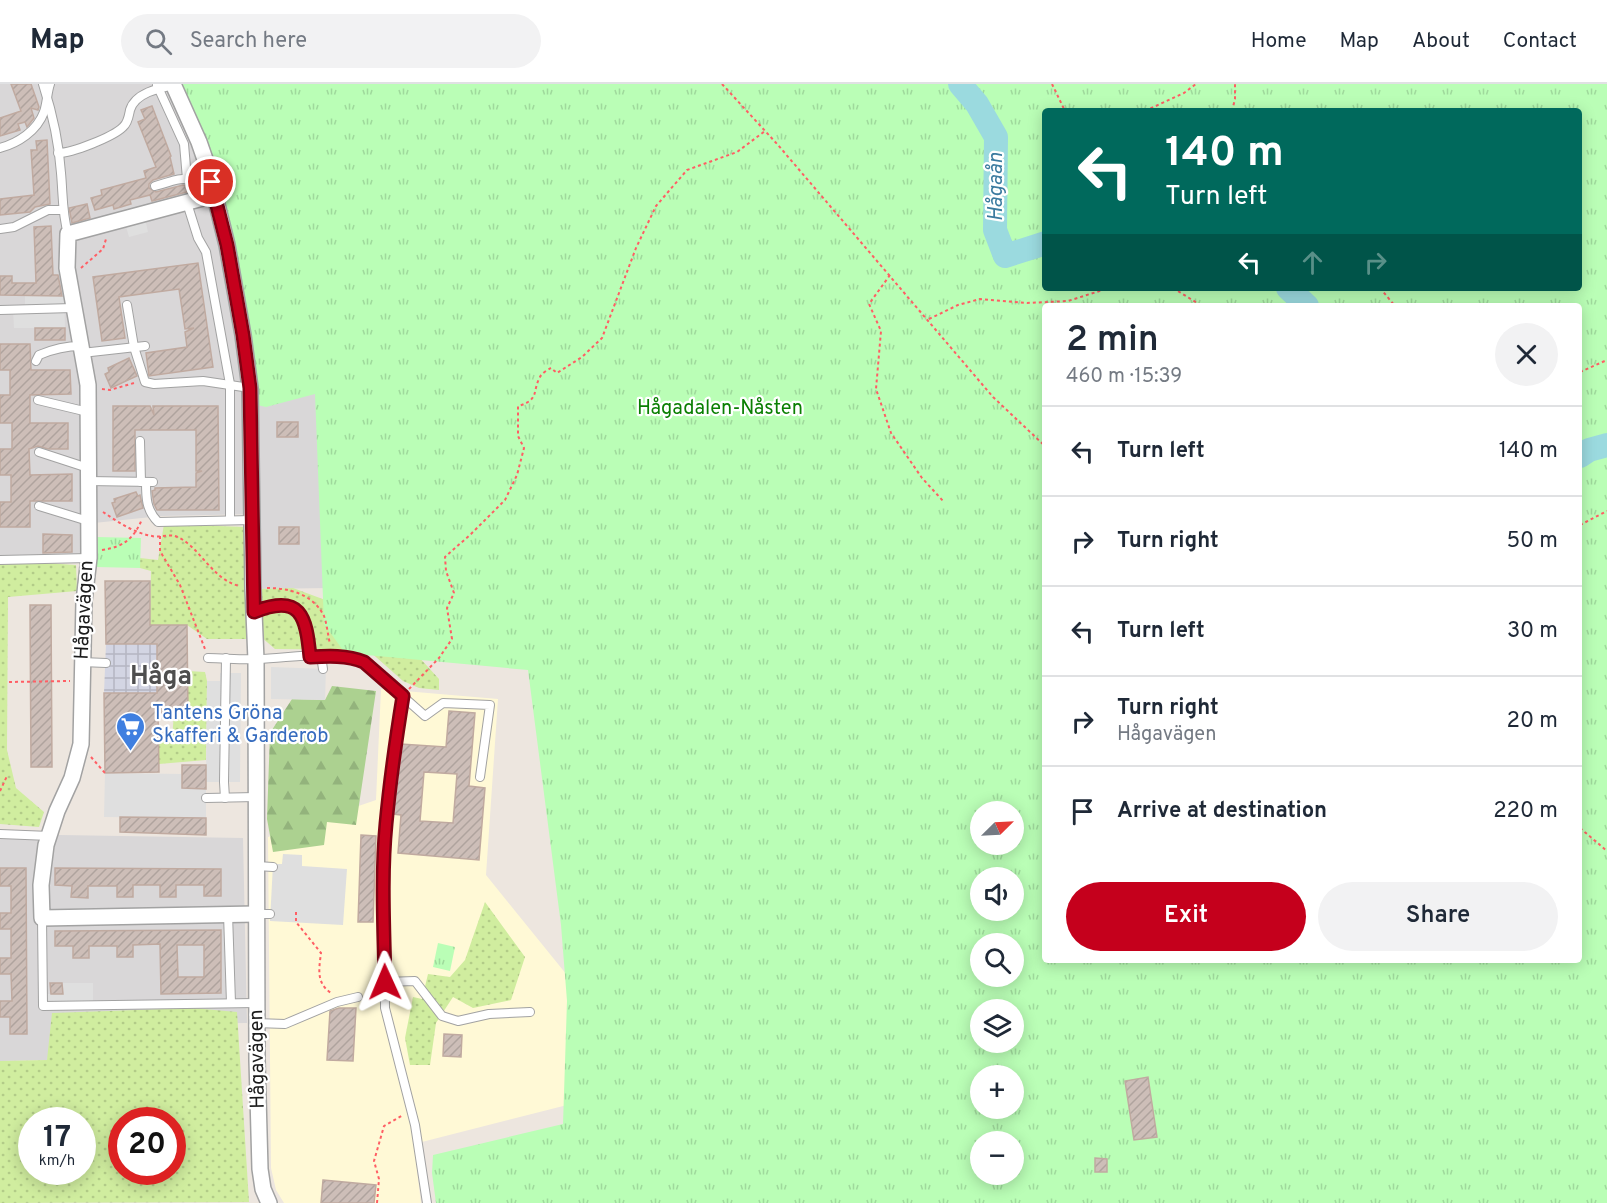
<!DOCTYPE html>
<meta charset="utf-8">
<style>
body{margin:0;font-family:Overpass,sans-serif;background:#f2f2f3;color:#1f2937;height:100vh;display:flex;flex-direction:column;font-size:22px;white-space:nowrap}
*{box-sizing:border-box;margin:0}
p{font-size:20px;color:#747a83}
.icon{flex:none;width:33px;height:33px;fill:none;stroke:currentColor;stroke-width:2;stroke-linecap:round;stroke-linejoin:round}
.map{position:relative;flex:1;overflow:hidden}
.details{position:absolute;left:1042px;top:219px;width:540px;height:660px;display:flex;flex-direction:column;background:#fff;border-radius:6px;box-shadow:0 3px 15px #0003}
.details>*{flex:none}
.banner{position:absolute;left:1042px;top:24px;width:540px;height:183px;border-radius:6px;box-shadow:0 3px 15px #0003;background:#00695c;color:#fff;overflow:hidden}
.needle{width:39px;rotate:66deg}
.controls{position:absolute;left:970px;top:717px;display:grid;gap:12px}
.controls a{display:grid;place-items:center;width:54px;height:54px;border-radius:50%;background:#fff;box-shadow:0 3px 15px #0003;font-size:30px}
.speed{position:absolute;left:18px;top:1023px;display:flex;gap:12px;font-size:30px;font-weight:700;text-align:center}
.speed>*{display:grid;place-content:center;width:78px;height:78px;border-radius:50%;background:#fff;box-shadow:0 3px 15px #0003;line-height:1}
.speed small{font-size:15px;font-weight:400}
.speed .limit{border:9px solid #d22;background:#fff;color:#111}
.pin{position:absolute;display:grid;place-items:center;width:51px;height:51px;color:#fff;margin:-26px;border:3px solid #fff;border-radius:50%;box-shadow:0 2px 6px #0007}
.me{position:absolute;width:66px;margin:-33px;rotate:359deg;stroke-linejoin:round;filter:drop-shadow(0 0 4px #0008)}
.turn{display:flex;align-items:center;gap:21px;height:126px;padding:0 24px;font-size:27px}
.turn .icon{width:78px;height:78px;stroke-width:2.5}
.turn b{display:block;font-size:42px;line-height:51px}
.lanes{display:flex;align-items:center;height:57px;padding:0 24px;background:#0003;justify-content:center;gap:30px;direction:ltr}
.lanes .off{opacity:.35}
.round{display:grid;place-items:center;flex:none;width:63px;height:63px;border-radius:32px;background:#f2f2f3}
.summary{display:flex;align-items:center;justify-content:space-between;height:102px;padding:0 24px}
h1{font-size:36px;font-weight:600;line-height:45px}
.primary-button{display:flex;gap:12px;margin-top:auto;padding:12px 24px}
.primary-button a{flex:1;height:69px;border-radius:36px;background:#c5001c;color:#fff;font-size:24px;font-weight:600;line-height:69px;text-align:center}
.primary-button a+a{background:#f2f2f3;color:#1f2937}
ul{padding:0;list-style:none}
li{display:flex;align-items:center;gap:18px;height:90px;padding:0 24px;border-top:2px solid #e0e1e3}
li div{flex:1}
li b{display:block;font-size:22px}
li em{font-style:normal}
header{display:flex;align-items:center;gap:36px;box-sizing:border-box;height:84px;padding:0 30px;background:#fff;border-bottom:2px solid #e0e1e3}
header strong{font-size:28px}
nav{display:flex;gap:33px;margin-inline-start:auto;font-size:21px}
.search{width:420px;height:54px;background:#f2f2f3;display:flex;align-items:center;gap:15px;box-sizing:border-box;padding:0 21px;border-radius:33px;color:#747a83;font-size:22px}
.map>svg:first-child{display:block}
.residential{fill:#d9d7d8}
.education{fill:#fff9d6}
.grass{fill:url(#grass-dots);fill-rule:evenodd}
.forest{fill:url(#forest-firs)}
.park{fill:url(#park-tufts);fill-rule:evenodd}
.parking{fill:#dfdfdf}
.plaza{fill:url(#plaza-grid)}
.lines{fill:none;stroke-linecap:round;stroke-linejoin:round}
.river{stroke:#9bdadf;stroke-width:24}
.building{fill:url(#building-hatch);stroke:#c0aaa0;stroke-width:1.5;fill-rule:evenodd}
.lane-casing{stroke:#a2a2a2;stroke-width:10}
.street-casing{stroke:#a2a2a2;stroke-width:18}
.path{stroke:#ff5e64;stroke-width:2;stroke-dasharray:3 3;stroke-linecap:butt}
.lane{stroke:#fff;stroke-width:8}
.street{stroke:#fff;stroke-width:15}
.route-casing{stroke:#800012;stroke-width:15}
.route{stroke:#c5001c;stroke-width:10}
.labels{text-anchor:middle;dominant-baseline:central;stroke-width:4.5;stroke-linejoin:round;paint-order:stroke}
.park-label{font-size:20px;fill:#0a7f03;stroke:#fff}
.street-label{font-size:20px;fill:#1b1b1b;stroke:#fff}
.shop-label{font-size:20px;fill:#366cbe;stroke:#fff;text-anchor:start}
.water-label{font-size:21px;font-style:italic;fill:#3c7ca0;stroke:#fff}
.district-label{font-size:26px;font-weight:bold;fill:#4e4e4e;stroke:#fff}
</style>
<header>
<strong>Map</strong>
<div class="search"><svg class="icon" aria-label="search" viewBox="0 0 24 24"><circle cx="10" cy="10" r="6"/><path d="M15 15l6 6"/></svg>Search here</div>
<nav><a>Home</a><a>Map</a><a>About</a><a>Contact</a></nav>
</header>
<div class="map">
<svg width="1607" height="1119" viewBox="0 0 1607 1119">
<defs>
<pattern id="grass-dots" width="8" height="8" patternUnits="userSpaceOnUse" patternTransform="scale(1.5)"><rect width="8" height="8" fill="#d0ed9f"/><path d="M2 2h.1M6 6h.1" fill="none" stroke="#b2cb88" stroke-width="1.8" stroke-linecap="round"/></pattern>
<pattern id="forest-firs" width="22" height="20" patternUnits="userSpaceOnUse" patternTransform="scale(1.5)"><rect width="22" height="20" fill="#acd190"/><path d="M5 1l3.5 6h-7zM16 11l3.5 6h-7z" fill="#93b37c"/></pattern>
<pattern id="park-tufts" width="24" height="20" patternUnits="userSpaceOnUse" patternTransform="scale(1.5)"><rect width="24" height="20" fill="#bafeb6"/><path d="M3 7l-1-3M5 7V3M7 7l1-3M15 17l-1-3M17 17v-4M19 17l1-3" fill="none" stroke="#9fd99c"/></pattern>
<pattern id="plaza-grid" width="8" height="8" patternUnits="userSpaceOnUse" patternTransform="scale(1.5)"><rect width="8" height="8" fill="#d3d5e3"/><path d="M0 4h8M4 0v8" fill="none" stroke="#b5b6c2"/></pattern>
<pattern id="building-hatch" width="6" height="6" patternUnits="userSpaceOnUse" patternTransform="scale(1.5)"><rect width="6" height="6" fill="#cdbeb8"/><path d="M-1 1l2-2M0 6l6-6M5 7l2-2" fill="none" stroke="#afa39e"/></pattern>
</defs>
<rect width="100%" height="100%" fill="#ede6df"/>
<g class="residential">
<path d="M0,0H173L316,294L331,504L253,505L256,430L161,432L94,439L89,474L0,476Z"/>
<path d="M0,750L243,754L247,939L58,940L47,976L0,977Z"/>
</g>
<path class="education" d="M381,605L498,615L486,791L571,896L583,1017L414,1060L421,1119H284L276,1106L271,1084L268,753L376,716Z"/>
<g class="grass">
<path d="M164,440L246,443V555H207L187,541H150L151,487L140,484V474L158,476Z"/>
<path d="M0,476L76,481L77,507L8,513L7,666L16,704L44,728L39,743L0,740Z"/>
<path d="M293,504L328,517L417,571L439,595V606L419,604L403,597L368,566L275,565L260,552L258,505Z"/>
<path d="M188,587L205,588L207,597L206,676L159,680L158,657L172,655L174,629H188Z"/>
<path d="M485,818L525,873L511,916L473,924L453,913L436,939L430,981H410L405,954L413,913L422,915L428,890L450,893L465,876Z"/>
<path d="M192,924L237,928L249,1118L0,1119V977L47,976L52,929ZM32,1036H82V1088H32ZM172,1036V1088H122V1036Z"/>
</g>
<path class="forest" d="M332,602L376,607L356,741L327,738L324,761L273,768L267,735L270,649L292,615L325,616Z"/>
<g class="park">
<path d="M174,0H1607V1119H436L432,1089L433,1071L563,1040L567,917L561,841L528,586L345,569L324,540L315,310L266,323L245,318L238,249L210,98ZM1046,27H1580V204H1046ZM1046,222H1580V876H1046ZM981,728H1014V760H981ZM981,794H1014V826H981ZM981,860H1014V892H981ZM981,926H1014V958H981ZM981,992H1014V1024H981ZM981,1058H1014V1090H981Z"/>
<path d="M97,453L141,454L140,484L96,483Z"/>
<path d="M438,859L455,863L450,887L433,883Z"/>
</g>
<g class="parking">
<path d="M144,130L148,148L129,153L124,135Z"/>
<path d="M64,211L65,244H14L13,225H25V212Z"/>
<path d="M271,583L326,585L325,616L271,615Z"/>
<path d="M220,589H241L240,698H206L207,597H220Z"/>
<path d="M105,689L183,690V704L206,705V734L104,733Z"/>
<path d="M283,770L302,771V782L347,785L343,841L270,837L273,780H282Z"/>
<path d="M62,899H93V921L43,922V910H62Z"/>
</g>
<path class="plaza" d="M106,560H157V609H104Z"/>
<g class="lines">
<g class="river">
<path d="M960,0L977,20L996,53L995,146L1005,172L1046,159"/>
<path d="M1288,204L1307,222"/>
<path d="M1580,372L1589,366L1607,361"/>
</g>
</g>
<g class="building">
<path d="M11,0H31L39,23L38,26L31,24L34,34L27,43L25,38L18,40L20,46L0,52V34L21,27Z"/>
<path d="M152,22L171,72L170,73L174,90L153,96L149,100V104L156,108L183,101L186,102L187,108L152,117L150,111L130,116L131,120L114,125L113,121L95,126L91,114L102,111L101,106L146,94L144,87L156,83L138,38L145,35L141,26Z"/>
<path d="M47,56L50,120L35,123L30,128L0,131V115L34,111L31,66H37L36,57Z"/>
<path d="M87,120L90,134L72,139L69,124Z"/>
<path d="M51,142L53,191H58L62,212L0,211V192H12V199H36L34,143Z"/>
<path d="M198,179L213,283L149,292L146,269L187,263L185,248L194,244L185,245L179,205L119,213L125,254L102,257L93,193Z"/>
<rect x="35" y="244" width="30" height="12"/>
<path d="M0,260H30L31,286H70L71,310L30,311V339H68V365H48L38,362L29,365L30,391L72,390V417H30V443H0V418H11V391H0V365H12V339H0V311H10V286H0Z"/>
<path d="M129,274L137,292L111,304L105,290L109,288L108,284Z"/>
<path d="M113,322H150L154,331L153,322H218L219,426H157L154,420L152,407L155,406V404L196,403V389L202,387H196V346H135V387H113Z"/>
<rect x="277" y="338" width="21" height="15"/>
<path d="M136,408L138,412L140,411L143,424L117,433L112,419L115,418L114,415Z"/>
<rect x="279" y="443" width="20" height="17"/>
<path d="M43,450L72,451V468L43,469Z"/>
<path d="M105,497H150V541H187L188,629H158L159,688L105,689L104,609H157V560H106Z"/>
<path d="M30,521H51L52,683H31Z"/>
<path d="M449,627L475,629L469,702L485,704L479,776L398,769L401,731L393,730L401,660L446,663ZM424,688L457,690L453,739L420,737Z"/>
<path d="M182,681H206V705L182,704Z"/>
<path d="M120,733L206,734V751L120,748Z"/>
<path d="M361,751L376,752L373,838H358Z"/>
<path d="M0,784H26L27,950H10V933H0V917H12L11,890H0V874H11V845H0V829H11V802H0Z"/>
<path d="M55,784L221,785V812H204V801H176V813H160V801H133V813H117V802H88V814L71,813L72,802L55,801Z"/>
<path d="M221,846V909L161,910L160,860L133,861V873H117V862H89V874H73V862H55V847ZM177,861H204V893H178Z"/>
<path d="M50,899H62L63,910H51Z"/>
<path d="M339,924H356L353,977L327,976L330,927Z"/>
<path d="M444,950L462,951L461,973L443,972Z"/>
<path d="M1148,993L1157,1053L1134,1056L1125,997Z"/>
<path d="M1095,1074L1107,1075V1088H1095Z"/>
<path d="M323,1096L376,1101L374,1119H321Z"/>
</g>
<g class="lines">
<defs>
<g id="lane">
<path d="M43,0C52,28 59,59 61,89C63,110 62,129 68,150"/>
<path d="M157,1L184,60L187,95"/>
<path d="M0,64C18,59 37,47 44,28C47,19 47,9 50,0"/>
<path d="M58,69C72,69 113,53 123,43C128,39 129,31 130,26C135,9 159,4 174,1"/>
<path d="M155,102C182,95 189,86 202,115"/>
<path d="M187,119L198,154L206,168L230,300V436"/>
<path d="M0,145L14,143L48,126H63"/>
<path d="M127,221L134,263L145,298L154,300L203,297L250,304"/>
<path d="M0,226L73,224"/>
<path d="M82,269L145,262"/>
<path d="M36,277L39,271C53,265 65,262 81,262"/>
<path d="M38,316L88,328"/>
<path d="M140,357L141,398"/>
<path d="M39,368L88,384"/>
<path d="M88,397L153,398"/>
<path d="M146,398C146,413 146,426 158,438L252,436"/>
<path d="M39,422L88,437"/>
<path d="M0,476L89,474"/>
<path d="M254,528C261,525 269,524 277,523C310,521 308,548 310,573"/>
<path d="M321,572L323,585"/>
<path d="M208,574C224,574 242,576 258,575C292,574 333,565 364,578L425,632L443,619L490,621L480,693"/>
<path d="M82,578L106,579"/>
<path d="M403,612L393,675L385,743L384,816L385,924L415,1041L427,1119"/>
<path d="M206,714L257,713"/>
<path d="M225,714L224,698L226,574"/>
<path d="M0,750L50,752"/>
<path d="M257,782L273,783"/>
<path d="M228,830L231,919"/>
<path d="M258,830H270"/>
<path d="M42,834L43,922L257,919"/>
<path d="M385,898L415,897L442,932L458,937L489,930L530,928"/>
<path d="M256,939L285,940L337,918L358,913"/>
</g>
<g id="street">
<path d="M173,0L199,58L208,84L227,161L243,251L250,304L253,505L256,576L257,976L260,1085L263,1105L269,1119"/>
<path d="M214,111L68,150L67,184L88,301L89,474L84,517L81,660L72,694L57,727L46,761L41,801L42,834L258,830"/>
</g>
</defs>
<use href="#lane" class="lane-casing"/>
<use href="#street" class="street-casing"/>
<g class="path">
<path d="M722,0L778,61L993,313L1046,363"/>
<path d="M1052,0L1065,27"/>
<path d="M1145,27L1184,9L1196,0"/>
<path d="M1232,27L1235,15V0"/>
<path d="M81,184L103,165L106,155"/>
<path d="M890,191L869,220L881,247L876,305L891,349L922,394L944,418"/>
<path d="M1173,204L1202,222"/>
<path d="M1380,204L1395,222"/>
<path d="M929,235L958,221L980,215L1027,219L1068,217L1109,204"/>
<path d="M1580,288L1607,276"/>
<path d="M102,305L110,306L134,299"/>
<path d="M103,428C118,438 134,449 152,452C159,454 169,450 175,452C200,461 211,496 240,502"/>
<path d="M1580,441L1607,427"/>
<path d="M160,452V467L180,501L205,565"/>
<path d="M102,466C123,463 134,455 142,435"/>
<path d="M267,504C289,504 313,510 324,532C327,540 328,552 330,560"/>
<path d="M9,598L70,597"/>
<path d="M409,605L439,574L452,555L447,524L454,509L446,487L445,473L471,450L505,416L517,391L524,364L518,352V322C540,316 532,307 540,293C541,290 547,286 551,284L557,289L582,273L602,254L636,164L656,122L687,86L737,68L765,47"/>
<path d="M91,673L105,689"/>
<path d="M0,707L7,692"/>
<path d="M1580,744L1607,767"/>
<path d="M296,828V838L321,869C319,885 316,899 331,909"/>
<path d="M377,1119L379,1095L374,1077L384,1042L403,1031"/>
</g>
<use href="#lane" class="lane"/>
<use href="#street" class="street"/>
</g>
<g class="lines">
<defs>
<path id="route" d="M211,98L227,161L243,251L250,304L254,528C301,509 306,532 310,573C328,572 347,571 364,578L403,612C396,655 390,697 386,740C381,792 384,845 385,898"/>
</defs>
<use href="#route" class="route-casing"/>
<use href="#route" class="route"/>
</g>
<defs>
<symbol id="supermarket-pin" viewBox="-11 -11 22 30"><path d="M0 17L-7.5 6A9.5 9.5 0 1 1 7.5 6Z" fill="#3f7fe0" stroke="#fff"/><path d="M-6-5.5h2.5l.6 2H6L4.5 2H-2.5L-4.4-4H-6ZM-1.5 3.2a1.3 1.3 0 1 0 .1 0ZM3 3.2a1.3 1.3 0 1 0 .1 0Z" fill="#fff"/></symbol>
</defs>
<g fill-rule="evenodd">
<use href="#supermarket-pin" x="114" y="626" width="33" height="45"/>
</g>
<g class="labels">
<g class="park-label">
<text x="720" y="325">Hågadalen-Nåsten</text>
</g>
<g class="street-label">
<text transform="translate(85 526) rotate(-87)">Hågavägen</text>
<text transform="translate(258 975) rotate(-91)">Hågavägen</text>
</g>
<g class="shop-label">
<text x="152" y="630">Tantens Gröna<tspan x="152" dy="23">Skafferi &amp; Garderob</tspan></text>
</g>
<g class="water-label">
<text transform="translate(996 103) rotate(-90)">Hågaån</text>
</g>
<g class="district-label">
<text x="161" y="593">Håga</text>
</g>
</g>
</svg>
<div class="controls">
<a><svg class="needle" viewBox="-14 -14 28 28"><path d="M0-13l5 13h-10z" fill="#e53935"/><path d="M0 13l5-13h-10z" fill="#747a83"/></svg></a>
<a><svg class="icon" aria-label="sound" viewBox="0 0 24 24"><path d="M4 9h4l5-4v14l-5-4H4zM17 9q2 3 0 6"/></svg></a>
<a><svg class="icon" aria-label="search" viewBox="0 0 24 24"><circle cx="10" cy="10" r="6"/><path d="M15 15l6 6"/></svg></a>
<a><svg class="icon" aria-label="layers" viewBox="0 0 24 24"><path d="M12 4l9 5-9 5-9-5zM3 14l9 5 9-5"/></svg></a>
<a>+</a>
<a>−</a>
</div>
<div class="speed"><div>17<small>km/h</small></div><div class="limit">20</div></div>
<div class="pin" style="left:211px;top:98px;background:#d93025"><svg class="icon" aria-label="arrive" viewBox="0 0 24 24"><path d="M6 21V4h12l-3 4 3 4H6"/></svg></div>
<svg class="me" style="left:385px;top:898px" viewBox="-20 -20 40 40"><path d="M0-17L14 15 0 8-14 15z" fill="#c5001c" stroke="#fff" stroke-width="4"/></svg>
<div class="banner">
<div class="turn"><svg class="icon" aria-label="left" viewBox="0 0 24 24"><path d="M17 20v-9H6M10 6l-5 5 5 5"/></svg><div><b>140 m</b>Turn left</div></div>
<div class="lanes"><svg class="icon" aria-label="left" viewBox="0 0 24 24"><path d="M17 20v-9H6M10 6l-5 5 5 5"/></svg><svg class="icon off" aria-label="ahead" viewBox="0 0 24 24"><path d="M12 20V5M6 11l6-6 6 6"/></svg><svg class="icon off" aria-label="right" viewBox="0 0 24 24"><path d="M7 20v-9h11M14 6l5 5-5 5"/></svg></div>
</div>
<section class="details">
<div class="summary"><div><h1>2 min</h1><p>460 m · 15:39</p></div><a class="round"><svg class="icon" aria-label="close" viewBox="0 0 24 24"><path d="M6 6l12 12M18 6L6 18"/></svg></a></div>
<ul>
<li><svg class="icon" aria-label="left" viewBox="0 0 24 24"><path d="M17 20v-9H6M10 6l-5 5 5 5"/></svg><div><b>Turn left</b></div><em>140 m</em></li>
<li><svg class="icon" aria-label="right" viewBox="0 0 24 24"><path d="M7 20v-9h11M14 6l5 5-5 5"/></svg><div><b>Turn right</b></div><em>50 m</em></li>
<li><svg class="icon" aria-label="left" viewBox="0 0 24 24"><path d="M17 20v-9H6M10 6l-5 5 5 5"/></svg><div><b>Turn left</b></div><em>30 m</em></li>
<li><svg class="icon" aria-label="right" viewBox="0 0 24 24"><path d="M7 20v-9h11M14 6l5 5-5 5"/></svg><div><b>Turn right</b><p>Hågavägen</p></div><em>20 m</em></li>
<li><svg class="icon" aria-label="arrive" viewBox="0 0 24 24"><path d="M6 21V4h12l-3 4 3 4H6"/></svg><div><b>Arrive at destination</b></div><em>220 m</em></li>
</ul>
<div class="primary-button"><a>Exit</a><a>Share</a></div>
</section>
</div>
